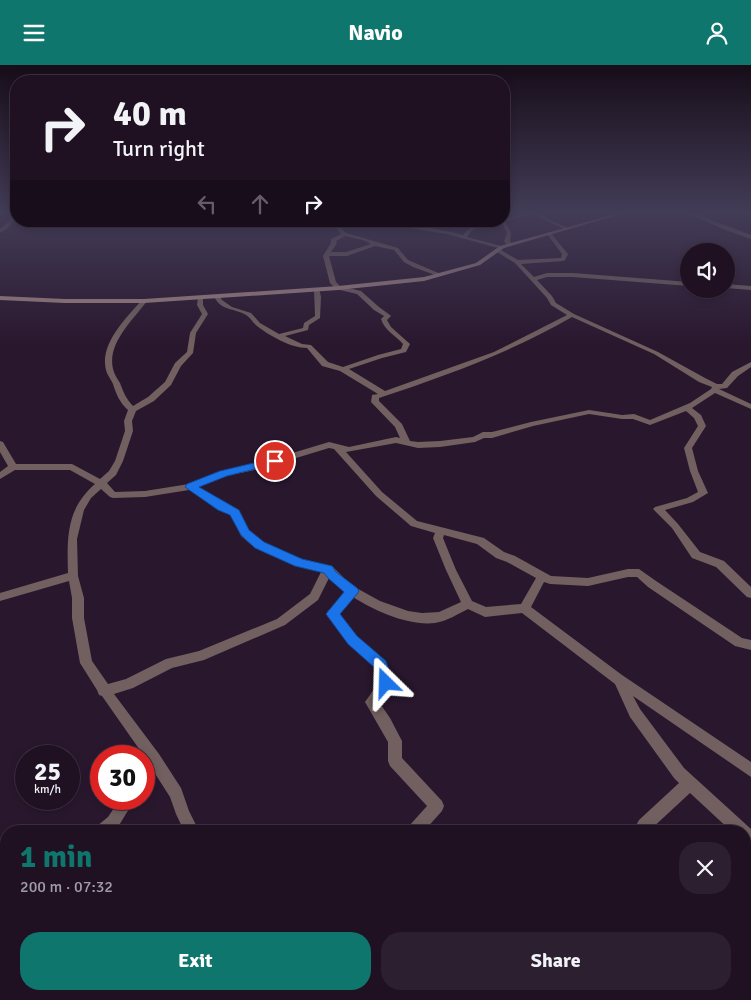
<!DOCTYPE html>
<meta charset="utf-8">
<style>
body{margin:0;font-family:Signika,sans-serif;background:#2c1f2f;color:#f1f3f6;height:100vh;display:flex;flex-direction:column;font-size:19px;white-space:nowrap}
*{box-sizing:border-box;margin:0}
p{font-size:16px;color:#a19da5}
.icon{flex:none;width:28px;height:28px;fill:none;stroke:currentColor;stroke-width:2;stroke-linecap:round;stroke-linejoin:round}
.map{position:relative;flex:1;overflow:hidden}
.panel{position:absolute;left:0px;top:760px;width:751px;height:175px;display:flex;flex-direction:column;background:#1f1122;border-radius:20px 20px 0 0;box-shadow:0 2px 8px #0003,0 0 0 1px #3c3140}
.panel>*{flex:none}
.top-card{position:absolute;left:10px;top:10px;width:500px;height:152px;border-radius:20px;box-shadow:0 2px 8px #0003,0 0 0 1px #3c3140;background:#1f1122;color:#f1f3f6;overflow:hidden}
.controls{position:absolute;left:680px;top:178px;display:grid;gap:10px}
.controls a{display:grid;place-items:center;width:55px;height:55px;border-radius:50%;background:#1f1122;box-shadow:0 2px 8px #0003,0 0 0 1px #3c3140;font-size:25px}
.speed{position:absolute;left:15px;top:680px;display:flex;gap:10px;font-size:25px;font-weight:700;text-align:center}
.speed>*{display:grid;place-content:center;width:65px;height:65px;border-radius:50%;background:#1f1122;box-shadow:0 2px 8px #0003,0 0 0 1px #3c3140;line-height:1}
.speed small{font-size:12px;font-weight:400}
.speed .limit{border:8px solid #d22;background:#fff;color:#111}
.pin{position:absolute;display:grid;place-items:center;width:42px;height:42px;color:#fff;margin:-21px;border:2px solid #fff;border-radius:50%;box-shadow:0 1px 5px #0007}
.me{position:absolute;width:55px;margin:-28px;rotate:338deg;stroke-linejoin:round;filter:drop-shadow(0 0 4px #0008)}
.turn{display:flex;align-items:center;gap:18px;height:105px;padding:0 20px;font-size:22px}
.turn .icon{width:65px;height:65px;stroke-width:2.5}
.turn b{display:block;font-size:35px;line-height:42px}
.lanes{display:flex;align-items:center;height:48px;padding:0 20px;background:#0003;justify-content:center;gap:25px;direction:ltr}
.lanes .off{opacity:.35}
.round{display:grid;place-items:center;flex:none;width:52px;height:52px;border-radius:20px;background:#2c1f2f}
.head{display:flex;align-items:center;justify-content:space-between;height:85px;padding:0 20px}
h1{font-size:30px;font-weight:700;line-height:38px;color:#0f766e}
.primary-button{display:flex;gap:10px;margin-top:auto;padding:10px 20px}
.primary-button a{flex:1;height:58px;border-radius:20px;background:#0f766e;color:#fff;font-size:20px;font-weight:700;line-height:58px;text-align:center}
.primary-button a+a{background:#2c1f2f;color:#f1f3f6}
header{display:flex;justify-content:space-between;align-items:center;height:65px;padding:0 20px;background:#0f766e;color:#fff;font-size:22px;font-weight:700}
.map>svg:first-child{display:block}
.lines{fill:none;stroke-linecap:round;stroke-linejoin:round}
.street{fill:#71605f;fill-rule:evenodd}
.secondary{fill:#a18583;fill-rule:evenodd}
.route{fill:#1a73e8;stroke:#114b97}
</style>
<header><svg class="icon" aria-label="menu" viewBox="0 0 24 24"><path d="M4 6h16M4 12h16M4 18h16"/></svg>Navio<svg class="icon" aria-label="person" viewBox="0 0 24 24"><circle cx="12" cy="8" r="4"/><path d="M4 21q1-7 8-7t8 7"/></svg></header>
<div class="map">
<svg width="751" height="935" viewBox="0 0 751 935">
<rect width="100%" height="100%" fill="#29172e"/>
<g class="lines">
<g class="street">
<path d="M14,148H16C16,157 7,164 0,168V164L8,157Z"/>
<path d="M527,148H536L570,164L566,165L532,149L505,156L511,168L510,176L512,180L507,181L504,176L507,168L501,156H504V154Z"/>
<path d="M688,148H693L751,170V174L723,164Z"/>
<path d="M745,148H751V150L745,149Z"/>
<path d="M338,156H343L340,162L346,168L398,183L408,195L443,210L438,211L413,202L404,197L394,185L375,181L347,191H329L336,217L340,221L361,226L379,242L390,250L391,251L387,255L391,262L410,279L406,287L382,293L349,304L385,326L494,287L567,250L551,240L547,233L515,198L494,185L499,184L518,195L561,193L562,189L547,169L550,167L568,189L565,195L563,196L521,199L534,212L547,208H573L689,217V221L573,212H547L537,215L552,231L556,238L574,249L658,287L705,313L717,319H722L732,307L751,297V302L738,311L727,323L719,324L751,339V344L715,328L692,343L701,350L706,361L692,383L698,406L708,428L693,437L665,445L678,459L700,487L724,496L751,522V533L747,532L716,502L692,493L672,463L653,444L655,442L687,433L698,427L690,406L684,383L698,361L694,353L686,346L650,360L633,354H622L589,349L533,361L492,373H484L475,377L440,382L418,383L396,378L346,387L382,427L417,456L484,473L504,487L515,491L551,511L588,513L628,504H639L656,516L742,573L751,575V585L735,581L648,522L637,512H628L588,521L550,519L544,517L531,542L622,610L751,697V712L633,631L640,644L684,703L751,764V783L745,780V766H731L690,728L649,766H633L639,755L679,718L674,713L630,652L615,619L522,548L485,552L468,544C458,549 447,556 435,558C408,561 375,546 353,532L339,549L357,572L385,596L392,618L379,637L390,653L402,676V693L442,736L444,741L442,746L424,766H407L409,761L427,741L390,701L388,696V677L365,637L379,617L376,603L349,578L328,552L326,549L328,546L345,527L329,513L318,535L285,560L204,595L172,603L133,623L114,629L159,689L181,723L189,746L199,766H184L176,749L170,732L154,707L149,715L144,717V698L145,695L144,691L102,631L99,630L97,625L80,598L72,553V533L69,516L0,536V528L68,508C67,473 66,444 95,419L70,405H15L0,414V407L8,401L0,387V376L3,377L16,399H72L100,414L109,406L115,396L125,366L124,356L128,345C120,338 116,329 113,319C111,314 107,310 106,305C99,279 127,252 142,235L147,236C133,255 107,278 113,304C114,309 117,313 120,318C123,326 126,334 133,341L148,332L165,317L175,298L187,287L190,268L202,249L197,240L198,232L203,233V240L208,249L196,268L193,288L181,301L171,320L154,336L136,346L132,356L133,366L123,396L116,410L107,418L115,427L145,426L189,419L221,407L256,399L329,377L349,382L396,372L400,373L395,362L371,337L372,330L378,329L340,306L322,301L307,283C291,283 270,271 257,261C253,258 251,253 246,250C235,243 220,246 214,231L219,230L222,235L232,242L251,248L260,258L279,269L303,263L304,258L315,251L314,224L319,223L321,232L320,253L309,260L308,265L285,271L302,279L311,280L328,297L343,302L378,290L401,284L403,279C395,270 385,266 381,254L384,251L374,245L357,229L336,224L330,218L323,191L331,178V174L341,169L335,162ZM345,171L363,175L371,179L346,187H331L337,178L336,176ZM572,252L654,289L699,317L712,322L711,324L690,338L650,355L634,349L622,350L589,345L531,357L492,367H483L473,372L440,376L418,377L410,376L402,359L379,336V333C445,311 512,287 572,252ZM329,383L334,384L376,431L411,461L435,468L433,473L446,505L461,537L439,547L422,548L408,546L380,536L351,520L332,501L301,495L263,477L249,466L238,446L225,440L198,422L226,411L260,404ZM101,424L110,432L113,433L145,432L189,425L219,444L231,450L241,471L255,483L295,501L321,507L310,529L277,554L199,586L166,594L126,614L108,619L92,596L84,553V533L78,511L77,474L84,445L91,433ZM444,470L477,479L496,493L507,497L536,513L521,539L486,542L472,536L456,505L443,473Z"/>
<path d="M363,156C395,156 431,162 463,170C470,161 482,156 494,156L472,165L467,172L505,182L502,184L447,169Z"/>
<path d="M726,219L751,221V225L726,223Z"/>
<path d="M120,734H135L118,762L113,766H95L97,761L108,752Z"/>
<path d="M6,839V857L0,860V841Z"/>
<path d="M745,897L751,900V920L745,917Z"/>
<path d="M288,929H306L309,935H291Z"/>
</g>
<path class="secondary" d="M619,148H625L504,183L480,200L424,216L338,225L144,238H65L0,235V231L65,234H144L338,221L424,212L476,198L500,181Z"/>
</g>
<linearGradient id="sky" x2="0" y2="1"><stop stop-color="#170d19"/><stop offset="0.53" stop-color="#433c57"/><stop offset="1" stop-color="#433c57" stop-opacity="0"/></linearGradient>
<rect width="751" height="279" fill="url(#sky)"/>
<path class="route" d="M275,393L279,394V398L227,411L199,422L239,445L249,465L264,477L302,494L332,501L336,507L357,523L359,526L357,529L340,549L357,571L386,596L393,618L391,622L386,624L381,622L375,603L348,579L326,549L344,527L328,513L324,508L295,501L255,483L241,470L230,450L218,445L185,422L187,419L220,406Z"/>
</svg>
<div class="controls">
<a><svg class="icon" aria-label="sound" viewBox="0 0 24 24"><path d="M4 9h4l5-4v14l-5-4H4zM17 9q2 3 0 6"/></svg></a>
</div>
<div class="speed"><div>25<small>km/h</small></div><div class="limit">30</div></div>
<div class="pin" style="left:275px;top:396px;background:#d93025"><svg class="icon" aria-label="arrive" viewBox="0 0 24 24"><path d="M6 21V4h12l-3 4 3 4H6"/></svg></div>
<svg class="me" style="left:386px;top:618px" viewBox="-20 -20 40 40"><path d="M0-17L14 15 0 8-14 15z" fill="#1a73e8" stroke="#fff" stroke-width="4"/></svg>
<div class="top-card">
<div class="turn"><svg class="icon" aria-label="right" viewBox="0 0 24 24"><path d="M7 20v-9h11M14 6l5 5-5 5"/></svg><div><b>40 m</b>Turn right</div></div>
<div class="lanes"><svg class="icon off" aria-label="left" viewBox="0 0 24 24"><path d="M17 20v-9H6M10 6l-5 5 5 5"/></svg><svg class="icon off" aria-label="ahead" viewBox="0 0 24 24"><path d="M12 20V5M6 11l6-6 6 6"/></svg><svg class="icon" aria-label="right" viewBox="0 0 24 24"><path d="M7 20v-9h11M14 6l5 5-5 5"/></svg></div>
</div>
<section class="panel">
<div class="head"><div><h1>1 min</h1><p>200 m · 07:32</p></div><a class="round"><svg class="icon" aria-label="close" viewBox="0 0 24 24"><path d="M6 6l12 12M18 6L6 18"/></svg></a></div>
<div class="primary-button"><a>Exit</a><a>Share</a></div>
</section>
</div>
